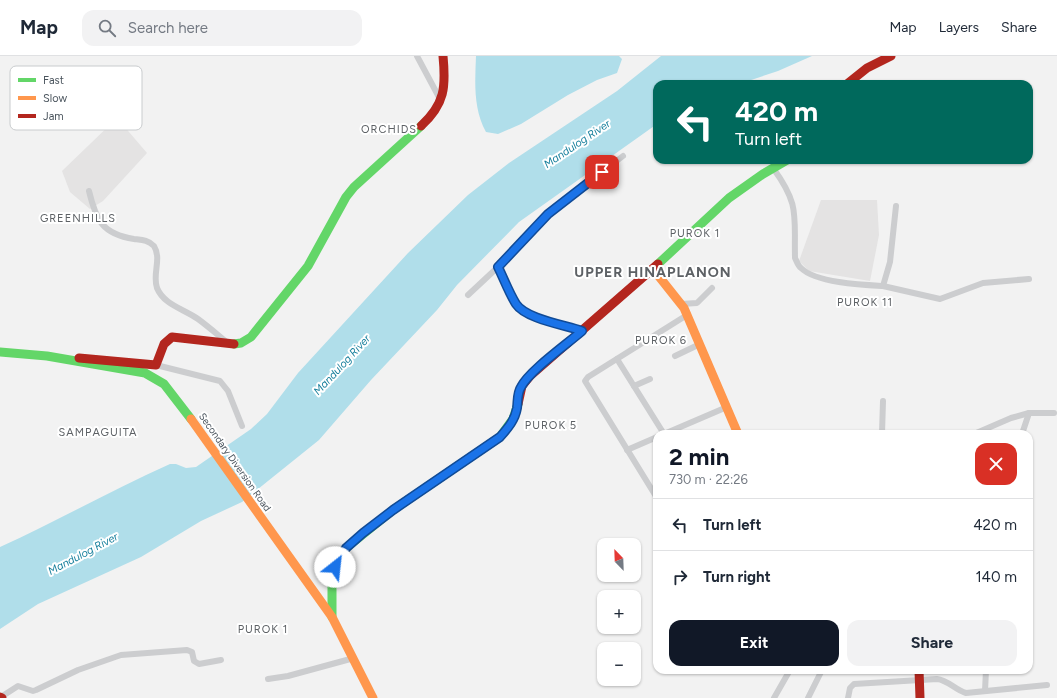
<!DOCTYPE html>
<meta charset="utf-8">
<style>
body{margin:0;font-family:Figtree,sans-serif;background:#f2f2f3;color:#1f2937;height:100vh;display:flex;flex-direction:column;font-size:15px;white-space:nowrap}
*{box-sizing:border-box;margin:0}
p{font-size:13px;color:#747a83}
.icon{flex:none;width:22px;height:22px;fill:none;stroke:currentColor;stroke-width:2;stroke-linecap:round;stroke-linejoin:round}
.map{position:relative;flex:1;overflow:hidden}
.panel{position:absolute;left:653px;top:374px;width:380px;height:244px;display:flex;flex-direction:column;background:#fff;border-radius:12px;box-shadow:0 1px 3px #0004}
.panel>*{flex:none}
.hud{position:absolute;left:653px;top:24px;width:380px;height:84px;border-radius:12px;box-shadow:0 1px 3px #0004;background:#00695c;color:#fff;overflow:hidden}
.needle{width:26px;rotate:337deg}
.fabs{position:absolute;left:597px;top:482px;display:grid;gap:8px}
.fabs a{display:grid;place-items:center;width:44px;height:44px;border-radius:8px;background:#fff;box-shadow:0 1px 3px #0004;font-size:20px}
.pin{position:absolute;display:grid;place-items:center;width:34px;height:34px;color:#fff;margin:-17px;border-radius:8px;box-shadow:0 2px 6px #0006}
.me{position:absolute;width:44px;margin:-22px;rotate:29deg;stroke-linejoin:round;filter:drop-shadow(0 0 3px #0008)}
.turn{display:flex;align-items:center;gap:14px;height:84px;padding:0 16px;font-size:18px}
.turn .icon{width:52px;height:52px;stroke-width:2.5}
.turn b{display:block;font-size:28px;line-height:34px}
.round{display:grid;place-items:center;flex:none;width:42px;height:42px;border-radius:12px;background:#f2f2f3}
.summary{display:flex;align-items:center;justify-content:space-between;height:68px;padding:0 16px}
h1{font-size:24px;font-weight:700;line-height:30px;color:#111827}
.cta{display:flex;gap:8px;margin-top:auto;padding:8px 16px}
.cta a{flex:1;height:46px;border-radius:12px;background:#111827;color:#fff;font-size:16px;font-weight:700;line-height:46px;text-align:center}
.cta a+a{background:#f2f2f3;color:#1f2937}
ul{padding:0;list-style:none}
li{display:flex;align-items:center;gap:12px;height:52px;padding:0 16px;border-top:1px solid #e0e1e3}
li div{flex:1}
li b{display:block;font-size:15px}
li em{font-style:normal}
header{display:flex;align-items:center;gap:24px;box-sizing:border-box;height:56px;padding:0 20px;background:#fff;border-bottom:1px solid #e0e1e3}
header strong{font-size:19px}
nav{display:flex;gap:22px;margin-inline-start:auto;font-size:14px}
.search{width:280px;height:36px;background:#f2f2f3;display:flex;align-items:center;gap:10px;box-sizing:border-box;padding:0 14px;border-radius:12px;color:#747a83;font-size:15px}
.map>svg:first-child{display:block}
.education{fill:#e4e3e3}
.water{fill:#b0deea}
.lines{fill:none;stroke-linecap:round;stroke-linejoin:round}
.street{stroke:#cccdcf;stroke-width:6}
.fast{stroke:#63d668;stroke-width:9}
.slow{stroke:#ff974d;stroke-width:9}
.jam{stroke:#b3261e;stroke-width:9}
.route-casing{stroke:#114b97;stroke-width:10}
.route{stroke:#1a73e8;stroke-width:7}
.labels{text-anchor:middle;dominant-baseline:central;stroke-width:4;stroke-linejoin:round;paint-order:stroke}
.street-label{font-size:10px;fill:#4a545d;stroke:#fff}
.neighbourhood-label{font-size:11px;letter-spacing:1px;fill:#5d6165;stroke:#fff}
.water-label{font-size:11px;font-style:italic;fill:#167f9c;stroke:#fff}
.district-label{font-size:14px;font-weight:bold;letter-spacing:1px;fill:#5d6165;stroke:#fff}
.key{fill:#fff;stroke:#c9ccce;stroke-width:1}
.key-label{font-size:11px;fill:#4a545d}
</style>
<header>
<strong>Map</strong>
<div class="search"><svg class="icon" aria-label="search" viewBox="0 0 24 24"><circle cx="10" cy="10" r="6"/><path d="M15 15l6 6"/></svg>Search here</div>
<nav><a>Map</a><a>Layers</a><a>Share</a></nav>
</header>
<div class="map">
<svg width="1057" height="642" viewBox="0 0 1057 642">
<rect width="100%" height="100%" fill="#f2f2f2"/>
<g class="education">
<path d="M117,62L147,97L103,145L90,153L70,136L62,115Z"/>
<path d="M821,144H877L879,179L870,225L809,215L799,205Z"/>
</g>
<g class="water">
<path d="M476,0H619L622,3L617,17L597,24L568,39L521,68L498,78L486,76C473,52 475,26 476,0Z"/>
<path d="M661,0H812L778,15L739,28H657V68L519,166L457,229L437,254L371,324L319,384L242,446L201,465L141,501L38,548L0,573V491C57,465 112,434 170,408H176L186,412L196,411L251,373L267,358L298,317L408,197L468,139L509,107L617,35Z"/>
</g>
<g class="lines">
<g class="street">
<path d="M417,0L441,45"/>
<path d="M773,112C800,149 794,159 795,202C797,206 798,210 801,212C816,227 863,229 883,230L890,206L896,150"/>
<path d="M89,135C96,164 102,178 134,183C142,184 148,184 154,190C162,203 152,218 157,232C164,249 184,253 198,263C209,271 219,280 229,288"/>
<path d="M498,211C504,223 509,237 516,248C526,263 565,269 582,275"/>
<path d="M883,230L940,243L983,227L1029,223"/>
<path d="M468,239L498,211L548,158L623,100"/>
<path d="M681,248L697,247L712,232"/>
<path d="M675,300L700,288"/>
<path d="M617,303L664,378"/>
<path d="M156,309L220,325L228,335L242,370"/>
<path d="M634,330L650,323"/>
<path d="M664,378L727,351"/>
<path d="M882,378L883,345"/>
<path d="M974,378L1011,362L1029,357H1054"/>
<path d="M1022,378L1029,357"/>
<path d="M627,394L657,381"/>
<path d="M657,442L585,325L588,321L687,259"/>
<path d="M268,623L288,620L354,602"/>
<path d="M985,635L986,614"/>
<path d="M1,641L18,630L33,635L36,634L78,614L121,599L187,594L192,596L194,605L199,608L221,604"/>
<path d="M774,642L790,614"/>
<path d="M808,642L822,614"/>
<path d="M848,642L850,632L854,628L937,623C948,624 955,634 966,637L1047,629"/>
</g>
<g class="fast">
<path d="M658,208L729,142L763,118L787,104"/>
<path d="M234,288L241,287L251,281L308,210L346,141L354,131L421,70"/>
<path d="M0,296L47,300L145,317L164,328L191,363"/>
<path d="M332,561V523L337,504L346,492L393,454L500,381L513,363L518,348"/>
</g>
<g class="slow">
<path d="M653,213L684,252L738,378"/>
<path d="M191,363L332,561L373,642"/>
</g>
<g class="jam">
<path d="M847,28L867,12L891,0"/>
<path d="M421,70C445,48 446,31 443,0"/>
<path d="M79,302L156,309L164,288L172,281L234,288"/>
<path d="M518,348L522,330L531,319L658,208"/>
<path d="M919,614L920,642"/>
<path d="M0,641L2,642"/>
</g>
</g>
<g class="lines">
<defs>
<path id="route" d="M335,511L346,492L363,477L393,454L500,381C508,372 515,364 517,352C518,345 517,337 521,331C529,315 567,288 582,275C565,269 526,263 516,248C509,237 504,223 498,211L548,158L602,116"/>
</defs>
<use href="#route" class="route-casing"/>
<use href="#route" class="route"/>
</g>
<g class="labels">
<g class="street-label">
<text transform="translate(235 406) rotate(55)">Secondary Diversion Road</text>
</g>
<g class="neighbourhood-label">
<text x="389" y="73">ORCHIDS</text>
<text x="78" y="162">GREENHILLS</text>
<text x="695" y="177">PUROK 1</text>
<text x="865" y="246">PUROK 11</text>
<text x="661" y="284">PUROK 6</text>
<text x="551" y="369">PUROK 5</text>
<text x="98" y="376">SAMPAGUITA</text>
<text x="263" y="573">PUROK 1</text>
</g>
<g class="water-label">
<text transform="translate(577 88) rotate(-34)">Mandulog River</text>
<text transform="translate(342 309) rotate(-47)">Mandulog River</text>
<text transform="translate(83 498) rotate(-28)">Mandulog River</text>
</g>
<g class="district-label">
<text x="653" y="216">UPPER HINAPLANON</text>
</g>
</g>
<rect x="10" y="10" width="132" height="64" rx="6" class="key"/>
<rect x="18" y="22" width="18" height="4" fill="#63d668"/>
<rect x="18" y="40" width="18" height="4" fill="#ff974d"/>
<rect x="18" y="58" width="18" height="4" fill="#b3261e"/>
<g class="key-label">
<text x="43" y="28">Fast</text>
<text x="43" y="46">Slow</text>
<text x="43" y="64">Jam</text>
</g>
</svg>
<div class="fabs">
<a><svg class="needle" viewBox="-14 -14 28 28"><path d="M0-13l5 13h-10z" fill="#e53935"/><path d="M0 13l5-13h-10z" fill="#747a83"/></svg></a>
<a>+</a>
<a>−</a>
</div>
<div class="pin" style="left:602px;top:116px;background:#d93025"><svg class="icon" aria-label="arrive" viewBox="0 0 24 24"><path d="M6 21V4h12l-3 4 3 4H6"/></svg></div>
<svg class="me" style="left:335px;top:511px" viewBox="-20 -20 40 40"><circle r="19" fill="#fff"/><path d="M0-13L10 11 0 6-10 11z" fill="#1a73e8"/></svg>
<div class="hud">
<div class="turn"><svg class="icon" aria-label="left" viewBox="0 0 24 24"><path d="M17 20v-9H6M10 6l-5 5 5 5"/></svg><div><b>420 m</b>Turn left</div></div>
</div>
<section class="panel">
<div class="summary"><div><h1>2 min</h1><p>730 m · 22:26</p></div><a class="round" style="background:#d93025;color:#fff"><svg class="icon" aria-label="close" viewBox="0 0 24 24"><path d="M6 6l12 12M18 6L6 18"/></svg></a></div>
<ul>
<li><svg class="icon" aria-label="left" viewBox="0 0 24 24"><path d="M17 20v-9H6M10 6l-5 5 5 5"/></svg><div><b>Turn left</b></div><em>420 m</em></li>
<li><svg class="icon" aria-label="right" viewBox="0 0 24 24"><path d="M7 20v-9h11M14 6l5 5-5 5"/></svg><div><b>Turn right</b></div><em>140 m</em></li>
</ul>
<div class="cta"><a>Exit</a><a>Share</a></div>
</section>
</div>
